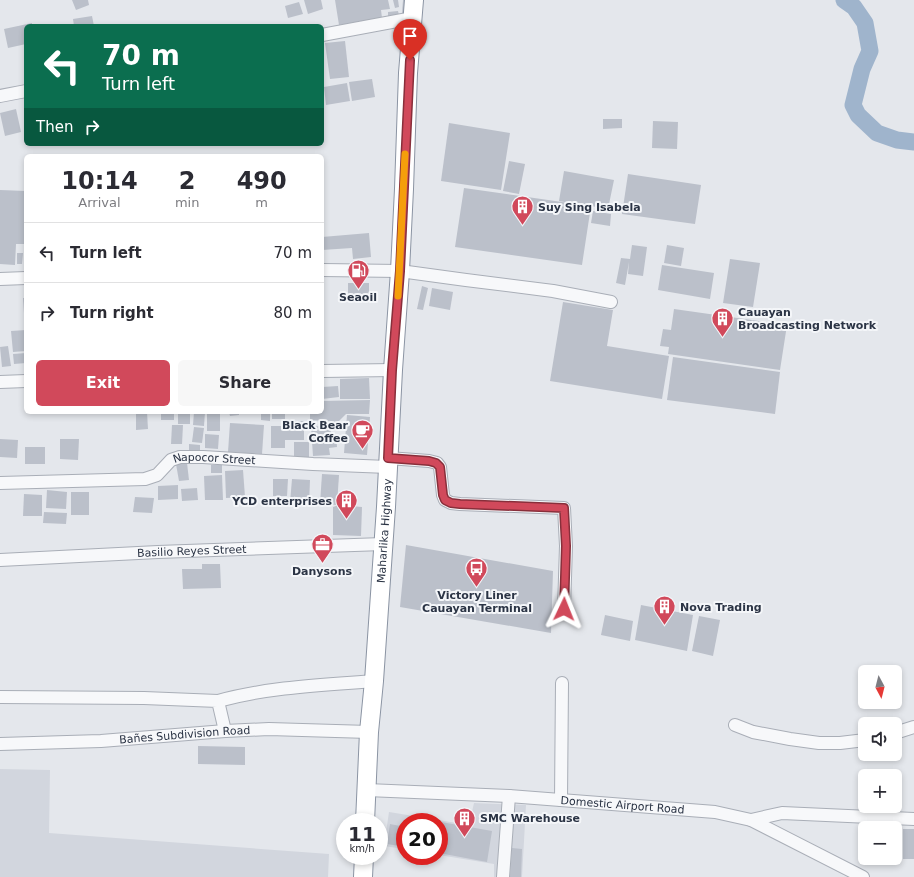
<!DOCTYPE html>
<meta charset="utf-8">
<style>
body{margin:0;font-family:"DejaVu Sans",sans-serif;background:#f7f7f7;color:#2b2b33;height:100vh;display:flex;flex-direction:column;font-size:15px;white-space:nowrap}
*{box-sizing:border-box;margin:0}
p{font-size:13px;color:#7c7c81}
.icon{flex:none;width:22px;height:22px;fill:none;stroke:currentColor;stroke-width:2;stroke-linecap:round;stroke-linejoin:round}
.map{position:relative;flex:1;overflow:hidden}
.panel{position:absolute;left:24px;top:154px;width:300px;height:260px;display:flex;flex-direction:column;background:#fff;border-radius:6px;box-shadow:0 2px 6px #0003}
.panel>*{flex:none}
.banner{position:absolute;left:24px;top:24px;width:300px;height:122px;border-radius:6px;box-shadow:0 2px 6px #0003;background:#0b6e4f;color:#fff;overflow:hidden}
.needle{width:26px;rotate:173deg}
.buttons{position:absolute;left:858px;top:665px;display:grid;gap:8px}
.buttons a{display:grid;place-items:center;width:44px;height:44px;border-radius:6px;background:#fff;box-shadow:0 2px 6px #0003;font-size:20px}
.speed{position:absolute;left:336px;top:813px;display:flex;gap:8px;font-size:20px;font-weight:700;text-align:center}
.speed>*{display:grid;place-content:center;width:52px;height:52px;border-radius:50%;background:#fff;box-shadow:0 2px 6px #0003;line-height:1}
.speed small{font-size:10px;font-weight:400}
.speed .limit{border:6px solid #d22;background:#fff;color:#111}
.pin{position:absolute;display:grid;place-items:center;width:34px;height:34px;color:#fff;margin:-41px -17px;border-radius:50% 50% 50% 0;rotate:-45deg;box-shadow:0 0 4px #0007}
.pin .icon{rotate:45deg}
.me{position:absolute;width:44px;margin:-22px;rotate:2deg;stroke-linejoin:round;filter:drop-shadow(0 0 3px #0008)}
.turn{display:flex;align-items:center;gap:14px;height:84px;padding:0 12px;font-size:18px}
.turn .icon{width:52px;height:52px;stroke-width:2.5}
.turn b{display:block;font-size:28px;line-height:34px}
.then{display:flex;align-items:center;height:38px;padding:0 12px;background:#0003;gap:8px;font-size:15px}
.eta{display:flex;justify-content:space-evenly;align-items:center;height:68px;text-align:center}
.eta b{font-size:24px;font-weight:800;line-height:28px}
.action{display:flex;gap:8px;margin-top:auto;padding:8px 12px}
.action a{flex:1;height:46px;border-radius:6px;background:#d1495b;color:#fff;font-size:16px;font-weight:800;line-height:46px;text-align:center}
.action a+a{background:#f7f7f7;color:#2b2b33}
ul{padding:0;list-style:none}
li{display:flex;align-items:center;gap:12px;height:60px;padding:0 12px;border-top:1px solid #e1e1e2}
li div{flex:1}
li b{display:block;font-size:15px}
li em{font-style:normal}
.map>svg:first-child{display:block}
.built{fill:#d2d6de}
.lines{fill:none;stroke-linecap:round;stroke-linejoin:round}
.river{stroke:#9fb4cc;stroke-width:17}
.building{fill:#bbc0ca}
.minor-casing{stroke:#a9aeb7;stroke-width:14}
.highway-casing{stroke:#8b94a3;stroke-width:20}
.minor{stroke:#f7f8fa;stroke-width:12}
.highway{stroke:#fff;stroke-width:18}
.route-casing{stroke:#882f3b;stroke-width:10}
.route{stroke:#d1495b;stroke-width:7}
.slow{stroke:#f59e0b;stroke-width:7}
.labels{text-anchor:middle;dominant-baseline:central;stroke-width:4;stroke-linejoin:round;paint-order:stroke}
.poi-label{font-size:11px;font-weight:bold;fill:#2b3445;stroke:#f4f6f9;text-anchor:start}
.street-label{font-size:11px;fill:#2b3445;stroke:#f4f6f9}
</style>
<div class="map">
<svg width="914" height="877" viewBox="0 0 914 877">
<rect width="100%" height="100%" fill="#e4e7ec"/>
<g class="built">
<path d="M0,769L50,770L49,833L329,854L328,877H0Z"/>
<path d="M474,803L526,805L522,877H494V864L439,855V822H405V849L384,846L389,812L469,825Z"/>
</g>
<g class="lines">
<path class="river" d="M844,0L854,7L865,23L870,51L862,69L853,105L858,115L877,133L897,140L914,142"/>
</g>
<g class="building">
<path d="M72,0H88L89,5L76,10Z"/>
<path d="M304,0H321L323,9L308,14Z"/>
<path d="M335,0H388L390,9L381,10L382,18L339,25Z"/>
<path d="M393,0H398L399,7L395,8Z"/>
<path d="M403,0H407L405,14L402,13Z"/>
<path d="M299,2L303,14L288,18L285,6Z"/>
<path d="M398,11L399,15L388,16V12Z"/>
<path d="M92,16L94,26H74L73,19Z"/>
<path d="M32,23V26H26V44L8,48L4,29Z"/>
<path d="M345,41L349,77L330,79L325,43Z"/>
<path d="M372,79L375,97L352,101L349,82Z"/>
<path d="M347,83L350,101L326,105L324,87Z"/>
<path d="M16,109L21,132L5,136L0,113Z"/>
<path d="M603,119H622V128L603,129Z"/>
<path d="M653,121L678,122L677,149L652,148Z"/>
<path d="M449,123L510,133L501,190L441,181Z"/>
<path d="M509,161L525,164L519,194L503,191Z"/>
<path d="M564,171L614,180L608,209L591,206L582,265L455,247L464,188L576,204L559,201Z"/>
<path d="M628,174L701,185L695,224L622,214Z"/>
<path d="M0,190L26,191V244H16L15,265L0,264Z"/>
<path d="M593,211L611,214L610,226L591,223Z"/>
<path d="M369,233L371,257L353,259L352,248L322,250V237Z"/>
<path d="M632,245L647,247L643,276L628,274L629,262L625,285L616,283L621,258L630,259Z"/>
<path d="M667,245L684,248L681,266L664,263Z"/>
<path d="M17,253H23L22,264H17Z"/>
<path d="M730,259L760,263L753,307L723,303Z"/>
<path d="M662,265L714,273L710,299L658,290Z"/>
<rect x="348" y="283" width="21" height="16"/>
<path d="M422,286L428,288L423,310L417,309Z"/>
<path d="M432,288L453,292L450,310L429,306Z"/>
<path d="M23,298H26V327H25Z"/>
<path d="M563,302L613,310L607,346L669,356L662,399L550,381Z"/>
<path d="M674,309L787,325L780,370L668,354L669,347L660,346L663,329L671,330Z"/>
<path d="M26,330V351L13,352L11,331Z"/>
<path d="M8,346L11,366L2,367L0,347Z"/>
<path d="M26,353V363L14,364L13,354Z"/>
<path d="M673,357L780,372L775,414L667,400Z"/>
<path d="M369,378L370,399H340V379Z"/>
<path d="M338,386L339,397L322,399V387Z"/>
<path d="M370,400L369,414H346L338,422L310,420V412H322V401Z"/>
<path d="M136,412H147L148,429L136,430Z"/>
<rect x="161" y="412" width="13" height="8"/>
<rect x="178" y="412" width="12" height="12"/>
<path d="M194,412H205L204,426L193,425Z"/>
<rect x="207" y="412" width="13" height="19"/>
<path d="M229,412H239V415L230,416Z"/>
<path d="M261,412H270V421L261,420Z"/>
<rect x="272" y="412" width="13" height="7"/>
<path d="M347,415L370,417L367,455L344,453Z"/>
<path d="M285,421H304V440H285V448H271V426H285Z"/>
<path d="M230,423L264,425L262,454L228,452Z"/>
<path d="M172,425H183L182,444H171Z"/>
<path d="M330,425L331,434H336L337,447L329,448L330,455L313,456L311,427Z"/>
<path d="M194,427L204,428L202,443L192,442Z"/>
<path d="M205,434L219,435L218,449L205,448Z"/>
<path d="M0,439L18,440L17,458L0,457Z"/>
<path d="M60,439H79L78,460L60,459Z"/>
<rect x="294" y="442" width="15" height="15"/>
<path d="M189,444L200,445V452L189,451Z"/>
<rect x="25" y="447" width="20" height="17"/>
<path d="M187,463L189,480L179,481L176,464Z"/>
<rect x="211" y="465" width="11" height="8"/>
<path d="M243,470L245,497L226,498L225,471Z"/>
<path d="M322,474L339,475L337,505L320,504Z"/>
<path d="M222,475L223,500H205L204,476Z"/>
<path d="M273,479H288L287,496H273Z"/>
<path d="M292,479L310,480L309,505L290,503Z"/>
<path d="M178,485V499L158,500V486Z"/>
<path d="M197,488L198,500L182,501L181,489Z"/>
<path d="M47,490L67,492L66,509L46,508Z"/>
<rect x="71" y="492" width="18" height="23"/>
<path d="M24,494L42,495V516H23Z"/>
<path d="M135,497L154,498L152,513L133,512Z"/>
<path d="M339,505L362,507L361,536L333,535V507Z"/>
<path d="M44,512L67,513L66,524L43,523Z"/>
<path d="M406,545L553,571L551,633L400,607Z"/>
<path d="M202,564H220L221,588L183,589L182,569H202Z"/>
<path d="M641,605L693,615L687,651L635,640Z"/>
<path d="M605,615L633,621L630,641L601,635Z"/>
<path d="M699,616L720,620L713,656L692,651Z"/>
<path d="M198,746L245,747V765L198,764Z"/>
<path d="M430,820L492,831L487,862L439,853V822H430Z"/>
<path d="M390,824L405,827V847L387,844Z"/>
<rect x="903" y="829" width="11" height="30"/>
<path d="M512,848L522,849L521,877H510Z"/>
</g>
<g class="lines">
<defs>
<g id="minor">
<path d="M322,35L413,18"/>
<path d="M0,96L26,91"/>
<path d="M322,270L400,271L466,280L553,291L611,302"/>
<path d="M0,279L26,278"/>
<path d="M322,371L393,370"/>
<path d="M0,382L26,381"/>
<path d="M388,458L429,461L437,463L440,467L443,495L445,500L451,503L460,504L564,508L566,546L564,609"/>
<path id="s1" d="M0,483L145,479L157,475L171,460L180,457H203L313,464L388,467"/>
<path id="s2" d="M0,560L158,552L383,544"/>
<path d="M0,697L144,698L218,701L225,731"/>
<path d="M218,701C269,687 322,685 374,681"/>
<path d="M735,725L753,732L790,739L819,743H840L865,740"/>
<path d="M895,733L914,727"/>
<path id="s3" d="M0,744L101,741L225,731L269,729L369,732"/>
<path id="s4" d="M367,790L509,796L715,812L751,820L863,877"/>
<path d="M561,800L562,683"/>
<path d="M751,820L782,813L914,819"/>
<path d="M503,877L509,796"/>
</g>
<g id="highway">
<path id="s5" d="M365,822L369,732L374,681L386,507L393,370L400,271L404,189L408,73L414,0"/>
<path d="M363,877L364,856"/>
</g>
</defs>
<use href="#minor" class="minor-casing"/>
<use href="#highway" class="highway-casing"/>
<use href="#minor" class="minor"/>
<use href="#highway" class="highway"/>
</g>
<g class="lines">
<defs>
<path id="route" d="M410,60L400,271L392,370L388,458L429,461L436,463L440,467L443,495L445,500L451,503L460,504L564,508L566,546L564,609"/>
</defs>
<use href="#route" class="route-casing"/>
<use href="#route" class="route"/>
<path class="slow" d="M398,296L405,154"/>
</g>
<defs>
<symbol id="building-pin" viewBox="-11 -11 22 30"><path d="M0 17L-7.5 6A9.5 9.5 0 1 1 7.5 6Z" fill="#d1495b" stroke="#f4f6f9"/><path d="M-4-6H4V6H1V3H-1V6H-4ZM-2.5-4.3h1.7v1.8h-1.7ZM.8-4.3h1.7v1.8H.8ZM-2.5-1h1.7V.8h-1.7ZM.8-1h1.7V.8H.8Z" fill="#fff"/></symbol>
<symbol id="fuel-pin" viewBox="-11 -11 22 30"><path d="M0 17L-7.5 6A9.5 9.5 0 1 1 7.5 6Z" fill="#d1495b" stroke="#f4f6f9"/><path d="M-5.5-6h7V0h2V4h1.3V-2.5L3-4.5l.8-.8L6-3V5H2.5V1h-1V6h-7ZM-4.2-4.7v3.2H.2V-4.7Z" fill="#fff"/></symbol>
<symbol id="cafe-pin" viewBox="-11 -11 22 30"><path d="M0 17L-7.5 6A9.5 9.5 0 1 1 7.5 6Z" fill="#d1495b" stroke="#f4f6f9"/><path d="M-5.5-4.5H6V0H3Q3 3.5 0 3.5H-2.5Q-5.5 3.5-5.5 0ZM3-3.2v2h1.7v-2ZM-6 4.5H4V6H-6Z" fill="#fff"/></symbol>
<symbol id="office-pin" viewBox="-11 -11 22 30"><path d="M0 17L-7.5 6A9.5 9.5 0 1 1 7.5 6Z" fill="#d1495b" stroke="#f4f6f9"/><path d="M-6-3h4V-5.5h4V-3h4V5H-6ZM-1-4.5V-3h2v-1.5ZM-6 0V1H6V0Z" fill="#fff"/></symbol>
<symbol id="bus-pin" viewBox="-11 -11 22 30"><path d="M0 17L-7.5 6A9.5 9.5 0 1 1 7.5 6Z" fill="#d1495b" stroke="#f4f6f9"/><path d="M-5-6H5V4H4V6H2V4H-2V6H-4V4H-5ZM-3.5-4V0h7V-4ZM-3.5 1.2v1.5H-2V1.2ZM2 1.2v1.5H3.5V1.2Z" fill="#fff"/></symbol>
</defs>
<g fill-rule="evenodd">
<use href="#building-pin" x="510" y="194" width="25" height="34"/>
<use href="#fuel-pin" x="346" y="258" width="25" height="34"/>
<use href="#building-pin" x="710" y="306" width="25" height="34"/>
<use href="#cafe-pin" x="350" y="418" width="25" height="34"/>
<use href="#building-pin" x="334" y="488" width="25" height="34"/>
<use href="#office-pin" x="310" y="532" width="25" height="34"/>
<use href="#bus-pin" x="464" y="556" width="25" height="34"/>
<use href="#building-pin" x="652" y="594" width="25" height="34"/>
<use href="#building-pin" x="452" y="806" width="25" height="34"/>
</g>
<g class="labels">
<g class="poi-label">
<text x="538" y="207">Suy Sing Isabela</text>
<text x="358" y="297" text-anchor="middle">Seaoil</text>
<text x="738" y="312">Cauayan<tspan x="738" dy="13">Broadcasting Network</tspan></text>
<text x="348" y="425" text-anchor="end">Black Bear<tspan x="348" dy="13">Coffee</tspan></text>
<text x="332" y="501" text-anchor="end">YCD enterprises</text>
<text x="322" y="571" text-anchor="middle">Danysons</text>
<text x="477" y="595" text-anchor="middle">Victory Liner<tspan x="477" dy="13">Cauayan Terminal</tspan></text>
<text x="680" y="607">Nova Trading</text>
<text x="480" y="818">SMC Warehouse</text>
</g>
<g class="street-label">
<text stroke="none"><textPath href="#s1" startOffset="222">Napocor Street</textPath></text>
<text stroke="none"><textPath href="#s5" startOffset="292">Maharlika Highway</textPath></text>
<text stroke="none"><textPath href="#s2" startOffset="192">Basilio Reyes Street</textPath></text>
<text stroke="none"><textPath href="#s3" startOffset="185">Bañes Subdivision Road</textPath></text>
<text stroke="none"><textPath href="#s4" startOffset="256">Domestic Airport Road</textPath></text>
</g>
</g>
</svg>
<div class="buttons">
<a><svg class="needle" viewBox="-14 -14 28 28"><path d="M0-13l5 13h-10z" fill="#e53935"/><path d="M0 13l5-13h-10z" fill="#7c7c81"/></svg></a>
<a><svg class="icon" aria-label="sound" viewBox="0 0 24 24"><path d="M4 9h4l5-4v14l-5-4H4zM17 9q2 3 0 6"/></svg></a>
<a>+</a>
<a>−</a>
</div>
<div class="speed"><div>11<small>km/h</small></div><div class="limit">20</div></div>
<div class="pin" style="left:410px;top:60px;background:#d93025"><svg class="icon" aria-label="arrive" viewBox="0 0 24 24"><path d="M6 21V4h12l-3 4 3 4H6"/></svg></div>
<svg class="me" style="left:564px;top:609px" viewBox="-20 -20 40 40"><path d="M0-17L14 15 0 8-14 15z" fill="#d1495b" stroke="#fff" stroke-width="4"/></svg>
<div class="banner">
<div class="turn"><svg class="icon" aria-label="left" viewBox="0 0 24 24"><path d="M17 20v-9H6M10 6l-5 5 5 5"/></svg><div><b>70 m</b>Turn left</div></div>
<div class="then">Then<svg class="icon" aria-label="right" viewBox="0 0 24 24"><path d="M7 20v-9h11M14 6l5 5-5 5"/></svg></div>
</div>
<section class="panel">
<div class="eta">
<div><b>10:14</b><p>Arrival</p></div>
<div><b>2</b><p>min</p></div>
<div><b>490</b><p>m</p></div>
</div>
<ul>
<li><svg class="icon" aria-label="left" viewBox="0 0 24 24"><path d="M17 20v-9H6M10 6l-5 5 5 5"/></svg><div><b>Turn left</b></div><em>70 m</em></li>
<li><svg class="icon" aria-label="right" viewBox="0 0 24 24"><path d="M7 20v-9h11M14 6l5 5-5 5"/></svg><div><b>Turn right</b></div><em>80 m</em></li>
</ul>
<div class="action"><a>Exit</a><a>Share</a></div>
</section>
</div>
